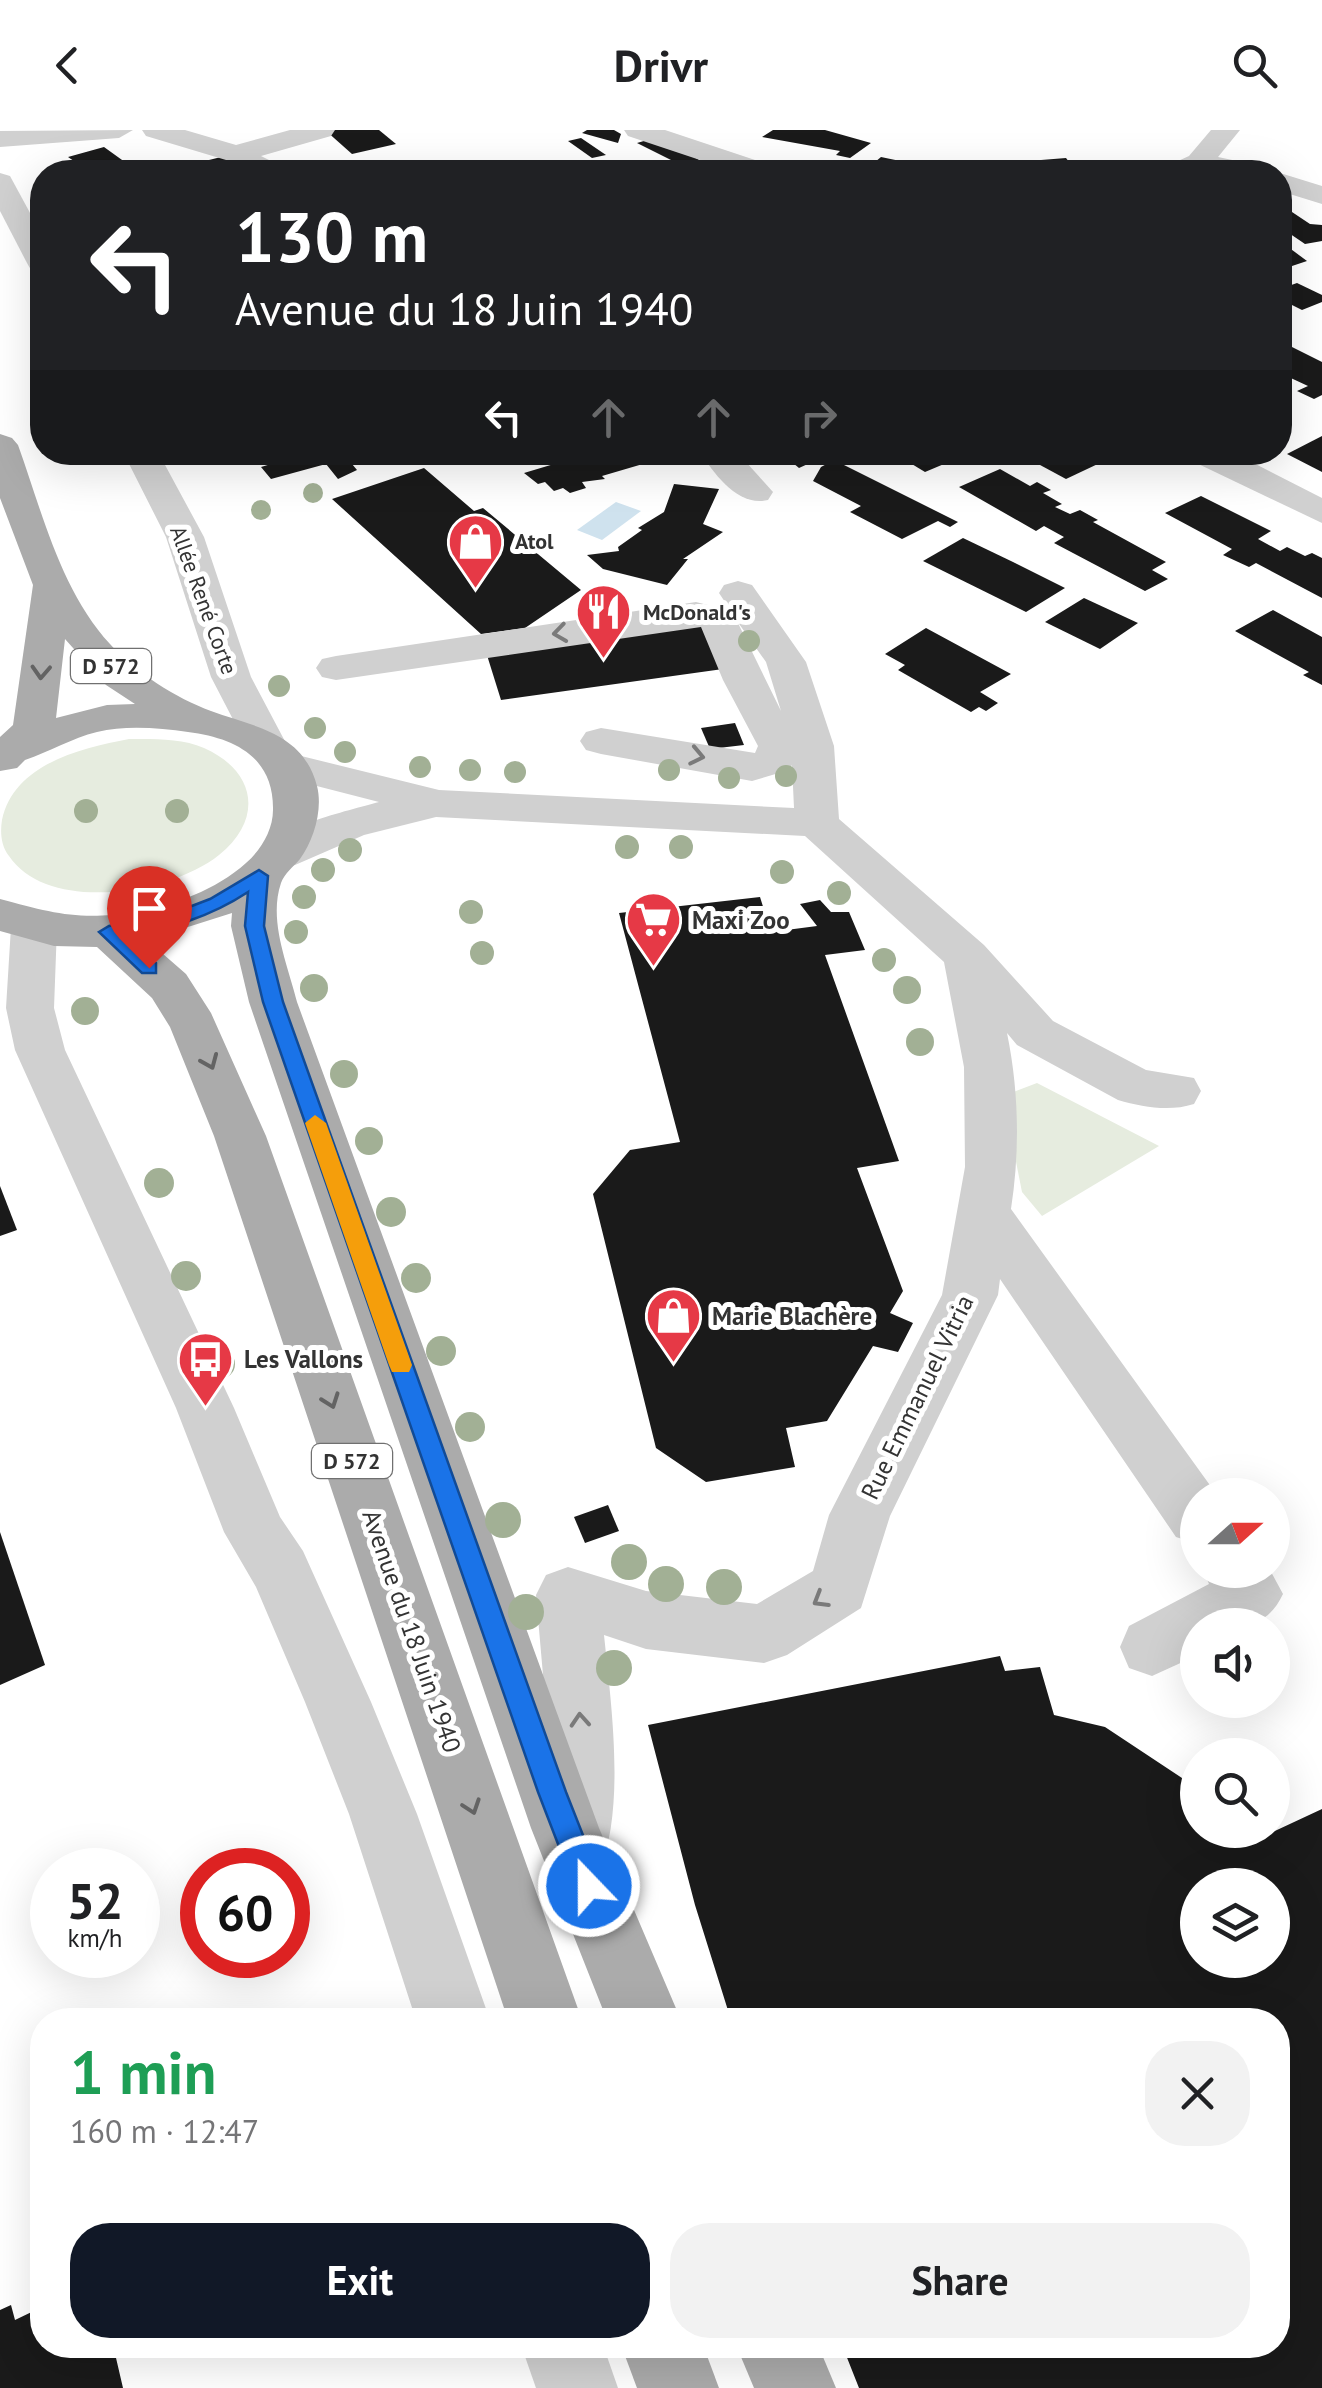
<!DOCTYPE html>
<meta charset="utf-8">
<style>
body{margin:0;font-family:"PT Sans",sans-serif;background:#f2f2f2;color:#202124;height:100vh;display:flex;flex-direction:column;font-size:38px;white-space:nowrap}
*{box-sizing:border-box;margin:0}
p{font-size:32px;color:#757577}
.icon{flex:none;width:55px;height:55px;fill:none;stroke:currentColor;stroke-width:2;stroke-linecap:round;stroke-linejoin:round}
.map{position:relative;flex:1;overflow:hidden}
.details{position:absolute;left:30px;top:1878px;width:1260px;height:350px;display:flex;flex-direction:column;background:#fff;border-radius:40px;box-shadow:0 10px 40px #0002}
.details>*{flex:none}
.top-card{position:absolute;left:30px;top:30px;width:1262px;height:305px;border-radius:40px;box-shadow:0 10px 40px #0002;background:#202124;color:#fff;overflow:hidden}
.needle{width:65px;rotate:69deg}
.tools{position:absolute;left:1180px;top:1348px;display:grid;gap:20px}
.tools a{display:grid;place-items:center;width:110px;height:110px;border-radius:50%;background:#fff;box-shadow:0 10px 40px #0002;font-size:50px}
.speed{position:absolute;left:30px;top:1718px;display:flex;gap:20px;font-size:50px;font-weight:700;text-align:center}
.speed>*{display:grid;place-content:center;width:130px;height:130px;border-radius:50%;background:#fff;box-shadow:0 10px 40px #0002;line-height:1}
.speed small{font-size:25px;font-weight:400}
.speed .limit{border:15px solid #d22;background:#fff;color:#111}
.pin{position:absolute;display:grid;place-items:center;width:85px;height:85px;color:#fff;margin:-102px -42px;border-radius:50% 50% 50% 0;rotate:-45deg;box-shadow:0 0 10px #0007}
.pin .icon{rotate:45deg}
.me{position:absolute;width:110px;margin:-55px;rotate:338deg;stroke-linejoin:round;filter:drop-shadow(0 0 8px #0008)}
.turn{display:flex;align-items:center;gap:35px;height:210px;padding:0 40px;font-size:45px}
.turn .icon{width:130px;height:130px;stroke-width:2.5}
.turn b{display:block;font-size:70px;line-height:85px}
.lanes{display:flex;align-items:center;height:95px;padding:0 40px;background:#0003;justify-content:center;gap:50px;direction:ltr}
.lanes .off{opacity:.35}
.round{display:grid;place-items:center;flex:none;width:105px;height:105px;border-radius:40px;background:#f2f2f2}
.summary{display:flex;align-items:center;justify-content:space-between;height:170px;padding:0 40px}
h1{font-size:60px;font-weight:800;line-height:75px;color:#1e9e55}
.action{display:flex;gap:20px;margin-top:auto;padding:20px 40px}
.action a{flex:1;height:115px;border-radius:40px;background:#111827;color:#fff;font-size:40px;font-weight:800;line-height:115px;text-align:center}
.action a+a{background:#f2f2f2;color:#202124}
header{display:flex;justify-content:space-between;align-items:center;height:130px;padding:0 40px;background:#fff;font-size:45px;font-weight:800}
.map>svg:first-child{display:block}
.green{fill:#e6ecdf}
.water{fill:#cfe2ee}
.building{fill:#1a1a1a;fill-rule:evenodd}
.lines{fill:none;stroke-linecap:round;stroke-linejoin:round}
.minor{fill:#d0d0d0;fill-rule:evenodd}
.major{fill:#ababab;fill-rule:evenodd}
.tree{fill:#a2b095}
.oneway{stroke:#7a7a7a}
.oneway2{stroke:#636363}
.route{fill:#1a73e8;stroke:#114b97;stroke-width:2.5}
.slow{fill:#f59e0b}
.labels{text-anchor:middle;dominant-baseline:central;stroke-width:10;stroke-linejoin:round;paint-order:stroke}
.far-poi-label{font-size:22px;font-weight:bold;fill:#333;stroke:#fff;text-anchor:start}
.far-street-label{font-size:22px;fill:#333;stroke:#fff}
.shield{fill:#fff;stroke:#707070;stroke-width:2.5}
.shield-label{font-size:22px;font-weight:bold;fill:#333}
.poi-label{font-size:25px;font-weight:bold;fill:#333;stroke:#fff;text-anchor:start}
.street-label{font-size:25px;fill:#333;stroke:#fff}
</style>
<header><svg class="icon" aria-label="back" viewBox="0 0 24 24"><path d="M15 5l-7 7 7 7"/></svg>Drivr<svg class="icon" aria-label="search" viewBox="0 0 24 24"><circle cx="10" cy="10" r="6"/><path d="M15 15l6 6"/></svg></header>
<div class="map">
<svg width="1322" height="2258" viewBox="0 0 1322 2258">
<rect width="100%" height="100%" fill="#fff"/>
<g class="green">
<path d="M129,609C154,609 181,608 204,618C256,641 264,689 219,725C172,763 49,785 9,726C1,716 0,702 2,690C14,634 81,618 129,609Z"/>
<path d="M1037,953L1159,1016L1042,1086L1022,1062L1003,966Z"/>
</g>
<path class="water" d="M616,372L641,381L602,410L577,400Z"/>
<g class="building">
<path d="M325,0H379L396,14L352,24Z"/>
<path d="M587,0H614L621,4L618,13L582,3Z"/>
<path d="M773,0H825L871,13L850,28L836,25L840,21L762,7Z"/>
<path d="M581,8L606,25L592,28L568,11Z"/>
<path d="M654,8L683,21L705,33L689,39L637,13Z"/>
<path d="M104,17L129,35L117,38L124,42H90L68,27Z"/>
<path d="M225,26L249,42H210L197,33Z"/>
<path d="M881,27L924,36L915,42L868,38Z"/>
<path d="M1066,28L1073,37L1037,36L1042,42H986L980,35Z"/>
<path d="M1280,79L1289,80L1310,94L1322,95V111L1305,114L1280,97Z"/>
<path d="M1280,111L1307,131L1280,140Z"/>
<path d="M1297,153L1322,165V172L1302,180L1280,169V159Z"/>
<path d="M1286,214L1322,232V265L1314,269L1297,261L1308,256L1280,243V217Z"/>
<path d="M1322,306V342L1287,324Z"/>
<path d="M273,322H359L347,328L357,340L338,349L326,334L271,349L261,337L281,331Z"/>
<path d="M468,322H496V324L466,332L454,327Z"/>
<path d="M568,322H643L653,331L602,346L605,349L582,352L586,358L570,363L563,358L554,361L545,352L538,354L524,343L574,328Z"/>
<path d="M818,322H834L799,338L793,333Z"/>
<path d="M892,322H957L963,326L925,342Z"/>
<path d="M1016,322H1083L1102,332L1066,349Z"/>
<path d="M834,330L958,392L950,397L938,391L902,409L850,382L861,376L813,351L821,337Z"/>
<path d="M424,338L474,381L483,378L581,460L525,498L481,504L332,369Z"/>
<path d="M1000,339L1030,356L1037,352L1051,360L1043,363L1062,374L1055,377L1070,384L1080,380L1098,390L1093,392L1166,432L1152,440L1168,449L1145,461L1054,413L1064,407L1044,396L1036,401L959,357Z"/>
<path d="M674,354L719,359L703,394L723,402L683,429H688L667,455L603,439L587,425L619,421L618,417L642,400L638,398L664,382Z"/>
<path d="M1201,366L1271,401L1258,409L1280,421L1287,417L1305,426L1312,423L1322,428V468L1256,433L1249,437L1223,425L1232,419L1165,383Z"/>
<path d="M963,408L1013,432L1065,458L1026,482L923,431Z"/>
<path d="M1084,468L1138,493L1100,519L1045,492Z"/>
<path d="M1273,480L1322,507V555L1303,545L1309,542L1235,501Z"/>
<path d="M701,493L723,539L501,570L486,522Z"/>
<path d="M926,498L1011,544L980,562L998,573L986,581L979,577L971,582L898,540L905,535L885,524Z"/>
<path d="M735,593L744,615L710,619L701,598Z"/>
<path d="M760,767L771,802L817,796L800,774L820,770L831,782H849L865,820L825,825L899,1031L857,1038L903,1161L890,1183L913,1193L898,1222L873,1216L827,1291L786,1298L795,1337L706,1352L656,1318L593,1064L630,1020L680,1012L619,783Z"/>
<path d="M0,1056L17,1100L0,1106Z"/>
<path d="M608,1375L619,1401L585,1413L574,1387Z"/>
<path d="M0,1402L45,1535L0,1555Z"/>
<path d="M1000,1526L1005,1541L1040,1537L1054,1585L1105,1597L1182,1648L1198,1673V1700H1261L1264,1706L1322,1679V2258H859L842,2215H1278V1890H731L695,1775L648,1595ZM1198,1755H1272V1830H1198Z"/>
<path d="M11,2175L15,2190L42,2177V2215H113L123,2258H0V2180Z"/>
</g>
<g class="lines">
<g class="minor">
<path d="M133,0L119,8L0,17V1Z"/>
<path d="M142,0H185L236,15L290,0H335L331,6L261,26L281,36L285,42H250L226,30L146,6Z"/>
<path d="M624,0H665L773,36L777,42H736L628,6Z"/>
<path d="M1211,0H1240L1218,27L1261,36L1265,42H1163L1167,36L1189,26Z"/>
<path d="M0,43L10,46L42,105V142L31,140L27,133L0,81Z"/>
<path d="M1280,43L1322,56V74L1280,61Z"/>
<path d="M123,322H158L204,407L251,547L288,617L285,622L439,660L794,678L792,635L789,640L752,651L601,624L586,620L580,611L586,602L601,598L755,623L758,616L723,550L701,497L336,550L322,547L316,538L322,529L336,526L696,472L731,481L719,463L724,455L738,451L752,455L806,532L834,616L839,689L984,815L1053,891L1146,940L1194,948L1201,961L1194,974C1169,982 1143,977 1118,970L1017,915L1007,903C1019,961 1020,1021 1011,1079L1217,1365H1198V1414L1176,1407L1000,1149L998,1165L890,1386L861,1478L787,1525L764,1533L646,1519L604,1505C611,1573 626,1678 599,1742L575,1752L551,1742L540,1718L548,1602L536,1465L546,1445L568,1437L646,1461L757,1474L813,1441L829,1385L942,1165L965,1037L964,937L944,832L805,706L436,687L364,705L295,735L279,739L263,735L256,725C275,697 347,681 379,672L270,644L263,635L267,630L252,626L211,547L166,407ZM737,491L766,532L781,581Z"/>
<path d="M700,322H737L773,362L768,370C738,377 715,345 700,322Z"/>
<path d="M1186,322H1232L1322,368V393L1190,330Z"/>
<path d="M34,781L51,786L57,797L54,878L65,920L234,1278L280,1387L303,1421L371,1572L417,1684L490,1890H416L349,1684L305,1572L256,1457L224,1402L176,1278L15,920L6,878L11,797L17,786Z"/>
<path d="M1203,1440H1270L1283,1464C1264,1504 1236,1495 1198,1495V1525L1152,1546L1129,1538L1120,1517L1129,1496L1209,1454Z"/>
<path d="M521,2215H603L618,2258H536Z"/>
</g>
<g class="major">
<path d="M0,304L12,308L18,315C42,382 61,461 110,514C136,543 176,568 211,581C254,597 303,602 317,656C323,679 314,710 300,729C294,736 284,744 281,753C268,791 288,835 297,872L599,1698L681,1890H607L531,1698L249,872L231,796L232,783L147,810L186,844L211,883L266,1006L582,1890H508L214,1006L170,897L152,868L97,817L54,816L0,801V769C52,783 80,791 135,782C174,775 216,760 246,733C261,720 273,700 273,680C274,628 236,608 188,602C159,598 126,595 97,602C72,608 49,622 25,630L17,638L0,641V607L13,595L33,455L0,368ZM65,509L106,555L135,574L107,575L56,588Z"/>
<path d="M621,2215H703L719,2258H637Z"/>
<path d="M736,2215H818L836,2258H754Z"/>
</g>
</g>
<g class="tree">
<circle cx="313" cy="363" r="10"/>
<circle cx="261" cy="380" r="10"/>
<circle cx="749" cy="511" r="11"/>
<circle cx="279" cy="556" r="11"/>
<circle cx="315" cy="598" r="11"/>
<circle cx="345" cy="622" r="11"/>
<circle cx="420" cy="637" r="11"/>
<circle cx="470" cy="640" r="11"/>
<circle cx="669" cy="640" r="11"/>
<circle cx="515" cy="642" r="11"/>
<circle cx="786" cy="646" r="11"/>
<circle cx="729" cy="648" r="11"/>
<circle cx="86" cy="681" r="12"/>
<circle cx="177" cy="681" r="12"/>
<circle cx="627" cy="717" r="12"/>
<circle cx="681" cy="717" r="12"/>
<circle cx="350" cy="720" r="12"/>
<circle cx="323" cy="740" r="12"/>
<circle cx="782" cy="742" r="12"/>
<circle cx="839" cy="763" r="12"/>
<circle cx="304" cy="767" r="12"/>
<circle cx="471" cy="782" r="12"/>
<circle cx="296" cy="802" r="12"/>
<circle cx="482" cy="823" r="12"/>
<circle cx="884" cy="830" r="12"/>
<circle cx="314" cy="858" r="14"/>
<circle cx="907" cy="860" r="14"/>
<circle cx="85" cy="881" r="14"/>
<circle cx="920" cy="912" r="14"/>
<circle cx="344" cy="944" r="14"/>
<circle cx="369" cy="1011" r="14"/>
<circle cx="159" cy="1053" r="15"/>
<circle cx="391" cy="1082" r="15"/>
<circle cx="186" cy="1146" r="15"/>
<circle cx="416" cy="1148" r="15"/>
<circle cx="441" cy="1221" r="15"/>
<circle cx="220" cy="1234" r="15"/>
<circle cx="470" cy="1297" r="15"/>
<circle cx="503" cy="1390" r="18"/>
<circle cx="629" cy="1432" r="18"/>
<circle cx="666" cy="1454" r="18"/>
<circle cx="724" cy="1457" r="18"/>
<circle cx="526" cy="1482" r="18"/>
<circle cx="614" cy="1538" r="18"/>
</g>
<defs><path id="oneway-chevron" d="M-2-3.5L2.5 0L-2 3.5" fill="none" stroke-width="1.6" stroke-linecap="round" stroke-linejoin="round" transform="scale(2.5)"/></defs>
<g class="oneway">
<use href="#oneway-chevron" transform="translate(560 503) rotate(172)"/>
<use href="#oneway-chevron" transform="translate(697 626) rotate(12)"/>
<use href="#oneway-chevron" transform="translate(820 1470) rotate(149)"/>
<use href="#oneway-chevron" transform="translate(580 1590) rotate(-94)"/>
</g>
<g class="oneway2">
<use href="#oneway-chevron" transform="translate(41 542) rotate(93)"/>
<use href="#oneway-chevron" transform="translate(210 932) rotate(67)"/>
<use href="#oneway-chevron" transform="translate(331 1271) rotate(70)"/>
<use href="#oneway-chevron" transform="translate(472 1677) rotate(71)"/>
</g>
<path class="route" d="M259,740L268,746L264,796L283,872L566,1662L603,1756L599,1766L589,1770L578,1766L538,1662L263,872L245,796L248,762C210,787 170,799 125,806L156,833V843H142L99,802L109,796L163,787L210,769Z"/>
<path class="slow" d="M315,985L326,993L412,1235L409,1242H392L389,1235L305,993Z"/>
<defs>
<symbol id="shop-pin" viewBox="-11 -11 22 30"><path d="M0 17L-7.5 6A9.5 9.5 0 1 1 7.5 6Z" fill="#e63946" stroke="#fff"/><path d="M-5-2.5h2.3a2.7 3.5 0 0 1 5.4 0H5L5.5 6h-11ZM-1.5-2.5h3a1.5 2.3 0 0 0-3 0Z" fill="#fff"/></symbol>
<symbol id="restaurant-pin" viewBox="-11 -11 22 30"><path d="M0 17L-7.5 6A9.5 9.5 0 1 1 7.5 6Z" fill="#e63946" stroke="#fff"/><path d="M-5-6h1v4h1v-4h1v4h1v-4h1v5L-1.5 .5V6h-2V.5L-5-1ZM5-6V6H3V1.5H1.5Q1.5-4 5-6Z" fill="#fff"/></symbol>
<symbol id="supermarket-pin" viewBox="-11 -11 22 30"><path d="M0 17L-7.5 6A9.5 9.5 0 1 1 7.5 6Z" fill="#e63946" stroke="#fff"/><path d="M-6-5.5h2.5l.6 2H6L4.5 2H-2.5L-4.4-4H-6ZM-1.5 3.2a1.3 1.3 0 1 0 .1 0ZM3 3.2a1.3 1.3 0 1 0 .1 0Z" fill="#fff"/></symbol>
<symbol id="bus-pin" viewBox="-11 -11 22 30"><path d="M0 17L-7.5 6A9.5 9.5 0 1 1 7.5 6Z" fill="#e63946" stroke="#fff"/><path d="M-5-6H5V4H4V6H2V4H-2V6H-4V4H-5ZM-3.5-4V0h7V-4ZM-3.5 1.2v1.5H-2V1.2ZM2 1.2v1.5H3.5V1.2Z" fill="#fff"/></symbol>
</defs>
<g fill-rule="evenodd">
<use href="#shop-pin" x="444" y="380" width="63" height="86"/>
<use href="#restaurant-pin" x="572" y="450" width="63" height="86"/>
<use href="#supermarket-pin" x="622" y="758" width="63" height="86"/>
<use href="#shop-pin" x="642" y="1154" width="63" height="86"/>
<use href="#bus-pin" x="174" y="1198" width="63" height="86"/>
</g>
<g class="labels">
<g class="far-poi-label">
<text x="515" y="411">Atol</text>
<text x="643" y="482">McDonald's</text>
</g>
<g class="far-street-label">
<text transform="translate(204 470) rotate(70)">Allée René Corte</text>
</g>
<g class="shield">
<rect x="71" y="519" width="80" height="34" rx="8"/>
<rect x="312" y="1314" width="80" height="34" rx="8"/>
</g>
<g class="shield-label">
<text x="111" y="536">D 572</text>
<text x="352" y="1331">D 572</text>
</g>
<g class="poi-label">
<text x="692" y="790">Maxi Zoo</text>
<text x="712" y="1186">Marie Blachère</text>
<text x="244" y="1229">Les Vallons</text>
</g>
<g class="street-label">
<text transform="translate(917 1267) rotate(-64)">Rue Emmanuel Vitria</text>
<text transform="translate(412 1501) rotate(71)">Avenue du 18 Juin 1940</text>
</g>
</g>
</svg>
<div class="tools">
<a><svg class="needle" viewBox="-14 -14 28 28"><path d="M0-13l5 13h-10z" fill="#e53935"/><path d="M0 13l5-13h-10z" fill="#757577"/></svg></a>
<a><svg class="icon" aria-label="sound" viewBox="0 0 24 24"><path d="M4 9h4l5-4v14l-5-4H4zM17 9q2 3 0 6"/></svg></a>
<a><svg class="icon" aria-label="search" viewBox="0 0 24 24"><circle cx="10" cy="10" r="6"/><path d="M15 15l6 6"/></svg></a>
<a><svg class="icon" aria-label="layers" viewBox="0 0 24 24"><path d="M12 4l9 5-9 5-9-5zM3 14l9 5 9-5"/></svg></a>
</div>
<div class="speed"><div>52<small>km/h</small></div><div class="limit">60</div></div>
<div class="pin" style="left:149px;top:838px;background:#d93025"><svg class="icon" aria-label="arrive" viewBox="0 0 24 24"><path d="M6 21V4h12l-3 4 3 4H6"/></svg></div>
<svg class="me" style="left:589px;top:1756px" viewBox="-20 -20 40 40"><circle r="17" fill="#1a73e8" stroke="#fff" stroke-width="3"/><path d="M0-11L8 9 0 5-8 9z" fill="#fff"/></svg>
<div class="top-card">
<div class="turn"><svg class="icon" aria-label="left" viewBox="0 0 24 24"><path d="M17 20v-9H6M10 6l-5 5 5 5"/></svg><div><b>130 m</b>Avenue du 18 Juin 1940</div></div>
<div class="lanes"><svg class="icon" aria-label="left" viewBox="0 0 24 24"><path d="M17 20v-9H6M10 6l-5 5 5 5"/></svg><svg class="icon off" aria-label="ahead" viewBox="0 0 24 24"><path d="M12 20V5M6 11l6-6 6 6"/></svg><svg class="icon off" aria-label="ahead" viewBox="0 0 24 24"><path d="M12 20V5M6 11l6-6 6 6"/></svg><svg class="icon off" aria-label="right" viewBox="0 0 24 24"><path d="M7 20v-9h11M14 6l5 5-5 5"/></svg></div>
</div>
<section class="details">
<div class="summary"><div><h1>1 min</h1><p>160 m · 12:47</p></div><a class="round"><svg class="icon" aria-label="close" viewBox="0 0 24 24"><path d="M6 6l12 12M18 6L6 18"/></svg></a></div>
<div class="action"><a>Exit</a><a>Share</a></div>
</section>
</div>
